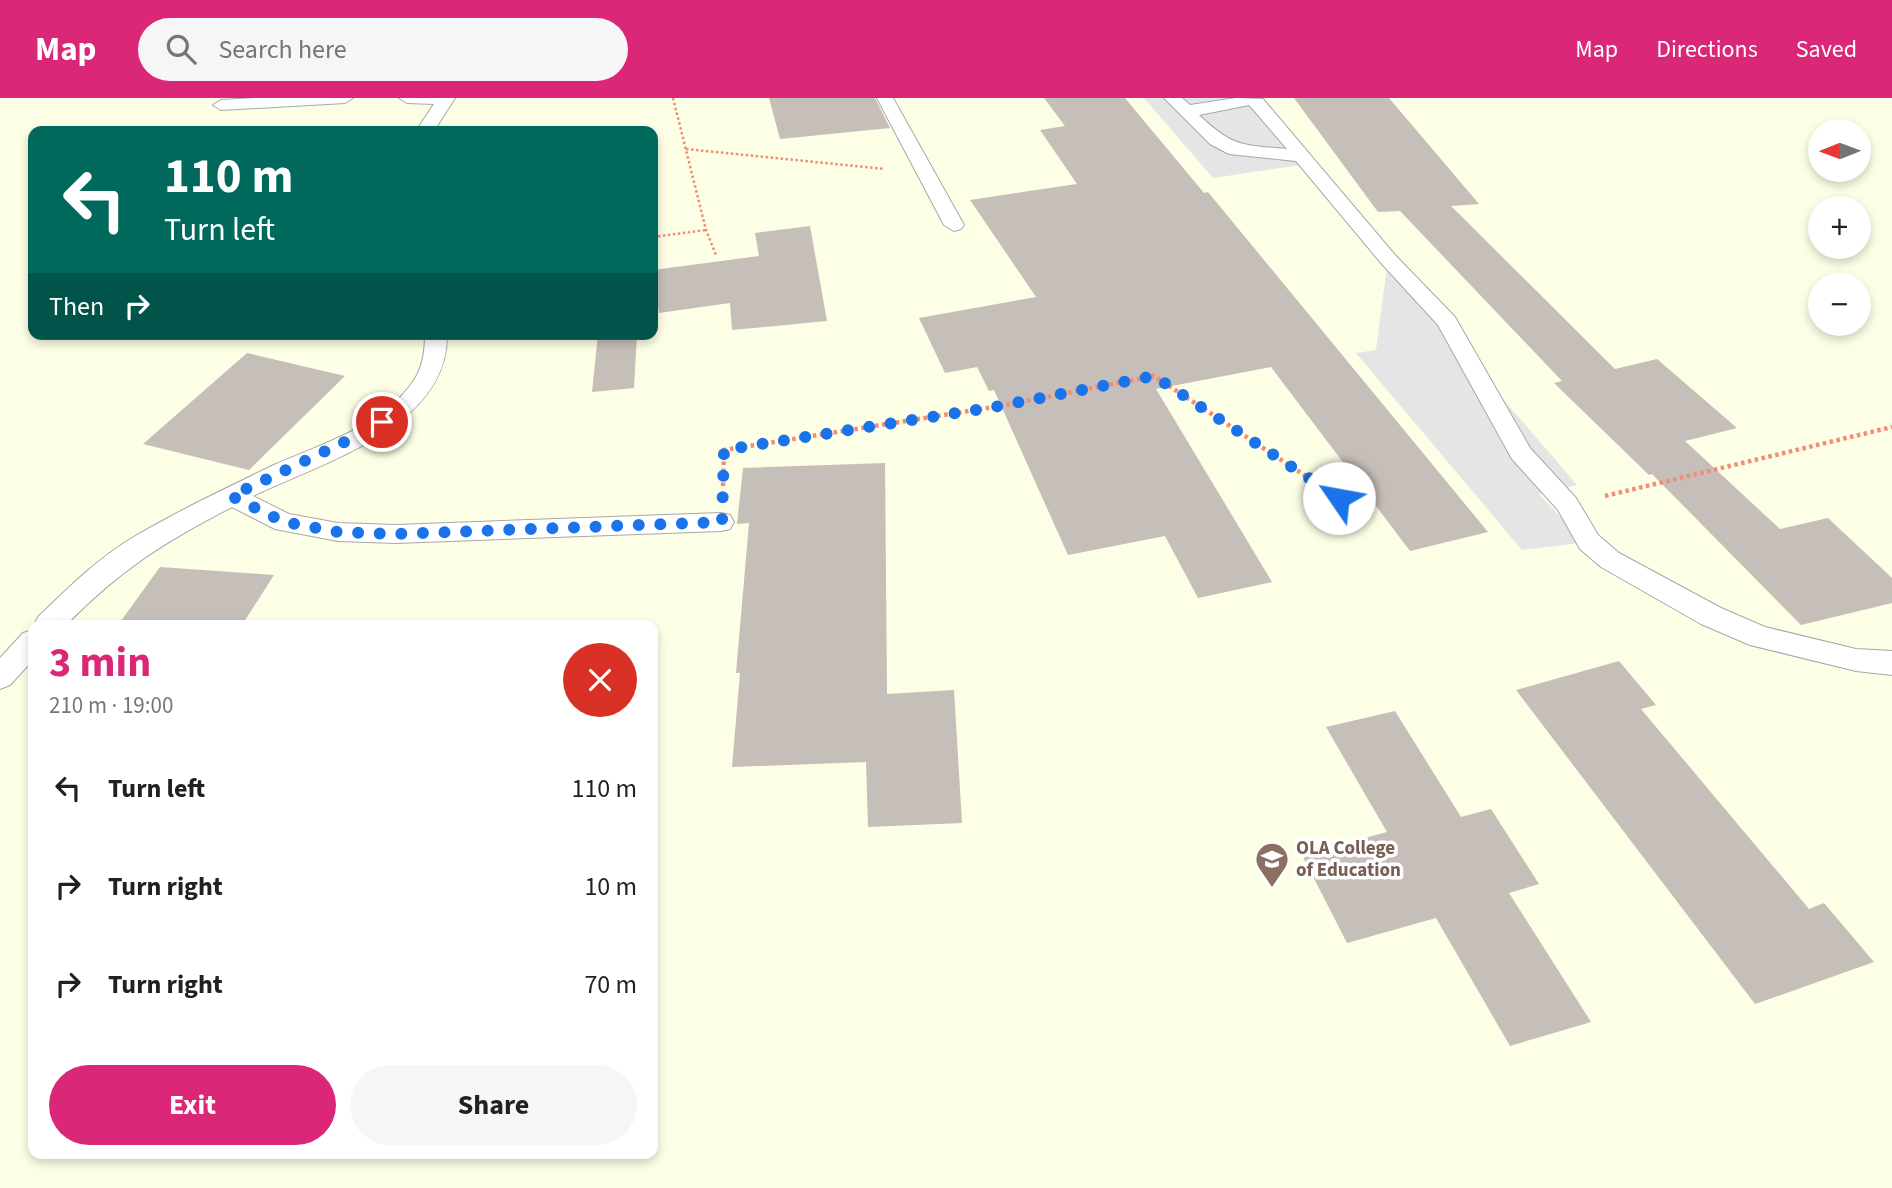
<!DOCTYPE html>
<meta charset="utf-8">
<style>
body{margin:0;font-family:"Source Sans 3",sans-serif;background:#f6f6f6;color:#202124;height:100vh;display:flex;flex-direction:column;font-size:26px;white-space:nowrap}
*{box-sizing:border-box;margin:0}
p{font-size:23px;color:#757577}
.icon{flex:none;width:38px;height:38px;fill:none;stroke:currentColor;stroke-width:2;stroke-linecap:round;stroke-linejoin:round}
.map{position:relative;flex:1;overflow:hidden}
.sheet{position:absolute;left:28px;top:522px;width:630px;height:539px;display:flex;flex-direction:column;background:#fff;border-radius:14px;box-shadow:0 4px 10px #0003}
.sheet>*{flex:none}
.guide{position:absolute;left:28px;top:28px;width:630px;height:214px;border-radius:14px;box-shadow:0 4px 10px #0003;background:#00695c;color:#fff;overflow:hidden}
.needle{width:46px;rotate:269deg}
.controls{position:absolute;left:1808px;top:21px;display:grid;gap:14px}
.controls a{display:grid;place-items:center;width:63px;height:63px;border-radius:50%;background:#fff;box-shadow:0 4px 10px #0003;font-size:35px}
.pin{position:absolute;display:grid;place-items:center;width:60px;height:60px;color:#fff;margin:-30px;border:4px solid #fff;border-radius:50%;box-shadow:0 2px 7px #0007}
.me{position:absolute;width:77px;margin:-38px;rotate:303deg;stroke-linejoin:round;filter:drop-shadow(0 0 5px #0008)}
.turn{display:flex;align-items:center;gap:24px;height:147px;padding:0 21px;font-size:32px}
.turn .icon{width:91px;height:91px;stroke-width:2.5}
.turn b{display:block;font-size:49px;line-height:60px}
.then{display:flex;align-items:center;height:66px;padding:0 21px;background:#0003;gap:14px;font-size:26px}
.round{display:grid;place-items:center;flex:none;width:74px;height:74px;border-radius:37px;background:#f6f6f6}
.head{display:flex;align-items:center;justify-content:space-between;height:119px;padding:0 21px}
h1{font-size:42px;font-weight:700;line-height:52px;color:#db2777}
.action{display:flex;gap:14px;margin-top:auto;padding:14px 21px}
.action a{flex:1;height:80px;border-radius:42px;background:#db2777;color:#fff;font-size:28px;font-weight:700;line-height:80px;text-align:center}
.action a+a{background:#f6f6f6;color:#202124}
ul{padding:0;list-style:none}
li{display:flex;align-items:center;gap:21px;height:98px;padding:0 21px}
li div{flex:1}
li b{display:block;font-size:26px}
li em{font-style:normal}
header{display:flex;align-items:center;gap:42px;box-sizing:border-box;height:98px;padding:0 35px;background:#db2777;color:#fff}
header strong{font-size:33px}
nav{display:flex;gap:38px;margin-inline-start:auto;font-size:24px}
.search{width:490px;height:63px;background:#f6f6f6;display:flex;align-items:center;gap:18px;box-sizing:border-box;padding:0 24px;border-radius:38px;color:#757577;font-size:26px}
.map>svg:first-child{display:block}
.education{fill:#fcfee5;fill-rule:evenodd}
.parking{fill:#e5e5e5}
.building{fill:#c6beb8}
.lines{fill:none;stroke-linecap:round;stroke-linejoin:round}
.lane-casing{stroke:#a8a8a8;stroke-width:2}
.path-far1{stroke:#f58b76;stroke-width:2.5;stroke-dasharray:2.5 2.5;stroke-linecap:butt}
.path{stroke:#f58b76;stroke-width:4.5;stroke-dasharray:3.5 3.5;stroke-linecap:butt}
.lane{fill:#fff;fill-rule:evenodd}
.route{stroke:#1a73e8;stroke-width:12;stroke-dasharray:0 21.6}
.labels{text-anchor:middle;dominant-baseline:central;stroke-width:7;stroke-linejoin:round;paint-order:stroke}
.education-label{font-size:19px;font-weight:bold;fill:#785e54;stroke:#fff;text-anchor:start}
</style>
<header>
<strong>Map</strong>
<div class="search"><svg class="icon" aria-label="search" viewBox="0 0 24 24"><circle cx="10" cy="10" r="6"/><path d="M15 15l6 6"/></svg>Search here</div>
<nav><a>Map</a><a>Directions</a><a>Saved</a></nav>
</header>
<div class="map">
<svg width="1892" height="1090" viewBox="0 0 1892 1090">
<rect width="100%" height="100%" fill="#f1efe8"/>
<path class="education" d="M0,0H1892V1090H0ZM33,33H653V236H33ZM1820,33H1858V72H1820ZM1820,110H1858V149H1820ZM1820,187H1858V226H1820ZM33,527H653V1055H33Z"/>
<g class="parking">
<path d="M1144,0H1245L1256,8L1308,66L1213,80Z"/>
<path d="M1388,161L1393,173L1577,387L1539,396L1580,440L1589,444L1522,452L1356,255L1376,252Z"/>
</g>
<g class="building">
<path d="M769,0H875L890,30L780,41Z"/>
<path d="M1044,0H1125L1204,95L1208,94L1488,434L1410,453L1271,269L1156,291L1272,484L1198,500L1165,438L1068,457L994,292L989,293L977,269L945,275L919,220L1036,199L970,102L1077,86L1040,32L1065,28Z"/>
<path d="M1294,0H1389L1479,106L1451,108L1615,271L1657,261L1737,330L1685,343L1780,431L1828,420L1892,480V505L1801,527L1652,376L1649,377L1554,285L1562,283L1400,113L1378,114Z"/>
<path d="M810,128L827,223L732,232L730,205L659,215L653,172L759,158L755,135Z"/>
<path d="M598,236H637L634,290L592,294Z"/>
<path d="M247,255L345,278L249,372L143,346Z"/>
<path d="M885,365L887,596L954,592L962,725L868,729L866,664L732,669L740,575H736L749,425L737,426L743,370Z"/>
<path d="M160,469L274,477L242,527H118Z"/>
<path d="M1619,563L1656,607L1641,611L1809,811L1824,805L1874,864L1755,906L1516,592Z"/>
<path d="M1395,613L1461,719L1491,711L1539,786L1509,795L1591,924L1510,948L1436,820L1347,845L1302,757L1387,734L1326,629Z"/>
</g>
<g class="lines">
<defs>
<g id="lane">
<path d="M255,0H353L345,5L221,12L213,7L221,2Z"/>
<path d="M399,0H455L434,33H416L434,6L407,5Z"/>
<path d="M877,0H893L964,127L961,131L954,133L944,127Z"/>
<path d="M1164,0H1182L1190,7L1236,0L1263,1L1395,157L1455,219L1530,350L1576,400L1598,437L1619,455L1721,510L1765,529L1856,551L1892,553V577L1856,573L1750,547L1701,526L1601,469L1580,451L1558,412L1512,361L1438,227L1381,165L1296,63L1229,56L1210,46ZM1249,7L1251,9L1287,51C1241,47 1233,49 1199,17Z"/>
<path d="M425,236H447C449,329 321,365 253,398L289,416L338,425L396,427L721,415L730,417L734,424L730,431L721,433L396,445L338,443L275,431L232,409C164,444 120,472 66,527H34L38,519C67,491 97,461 132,440C178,413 226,390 274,367C321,346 384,328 414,282C423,269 425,252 425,236Z"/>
<path d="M33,532V562L10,587L0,591V560L23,535Z"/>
</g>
</defs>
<use href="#lane" class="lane-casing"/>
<g class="path-far1">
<path d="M673,0L706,132L716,157"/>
<path d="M686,51L885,71"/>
<path d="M653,139L706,132"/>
</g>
<g class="path">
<path d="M723,388L724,352L994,309L1154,278L1339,400"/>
<path d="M1605,398L1892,329"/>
</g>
<use href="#lane" class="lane"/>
</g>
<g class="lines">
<path class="route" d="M382,324L370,332L231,398L284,424L338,434L396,436L722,424L724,352L994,309L1154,278L1339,400"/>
</g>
<defs>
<symbol id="university-pin" viewBox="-11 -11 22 30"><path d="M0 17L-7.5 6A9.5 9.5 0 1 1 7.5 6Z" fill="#8d6e63" stroke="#fff"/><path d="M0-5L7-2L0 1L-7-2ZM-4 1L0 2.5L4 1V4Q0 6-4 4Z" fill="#fff"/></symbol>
</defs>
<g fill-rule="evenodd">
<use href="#university-pin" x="1253" y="742" width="38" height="52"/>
</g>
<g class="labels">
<g class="education-label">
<text x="1296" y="750">OLA College<tspan x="1296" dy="22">of Education</tspan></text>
</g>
</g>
</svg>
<div class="controls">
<a><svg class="needle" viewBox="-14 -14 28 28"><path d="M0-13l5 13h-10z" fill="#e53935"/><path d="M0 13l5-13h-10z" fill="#757577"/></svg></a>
<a>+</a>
<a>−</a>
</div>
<div class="pin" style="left:382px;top:324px;background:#d93025"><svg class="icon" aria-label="arrive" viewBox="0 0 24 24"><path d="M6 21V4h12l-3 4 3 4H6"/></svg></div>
<svg class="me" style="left:1339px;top:400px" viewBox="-20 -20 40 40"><circle r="19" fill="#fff"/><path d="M0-13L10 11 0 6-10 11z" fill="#1a73e8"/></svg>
<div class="guide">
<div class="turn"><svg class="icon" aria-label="left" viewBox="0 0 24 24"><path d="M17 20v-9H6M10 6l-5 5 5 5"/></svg><div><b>110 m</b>Turn left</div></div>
<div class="then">Then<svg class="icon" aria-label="right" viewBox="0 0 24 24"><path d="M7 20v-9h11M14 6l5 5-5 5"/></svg></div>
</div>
<section class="sheet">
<div class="head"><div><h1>3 min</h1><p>210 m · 19:00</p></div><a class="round" style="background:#d93025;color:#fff"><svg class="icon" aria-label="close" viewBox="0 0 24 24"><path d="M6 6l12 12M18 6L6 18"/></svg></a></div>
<ul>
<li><svg class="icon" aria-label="left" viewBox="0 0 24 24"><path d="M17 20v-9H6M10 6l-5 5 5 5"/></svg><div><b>Turn left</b></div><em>110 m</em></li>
<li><svg class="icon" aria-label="right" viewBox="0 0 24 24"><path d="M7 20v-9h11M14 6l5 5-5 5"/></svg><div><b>Turn right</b></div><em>10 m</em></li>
<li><svg class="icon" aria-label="right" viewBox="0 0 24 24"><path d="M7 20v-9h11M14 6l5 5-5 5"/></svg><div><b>Turn right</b></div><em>70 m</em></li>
</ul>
<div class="action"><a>Exit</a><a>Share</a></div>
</section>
</div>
